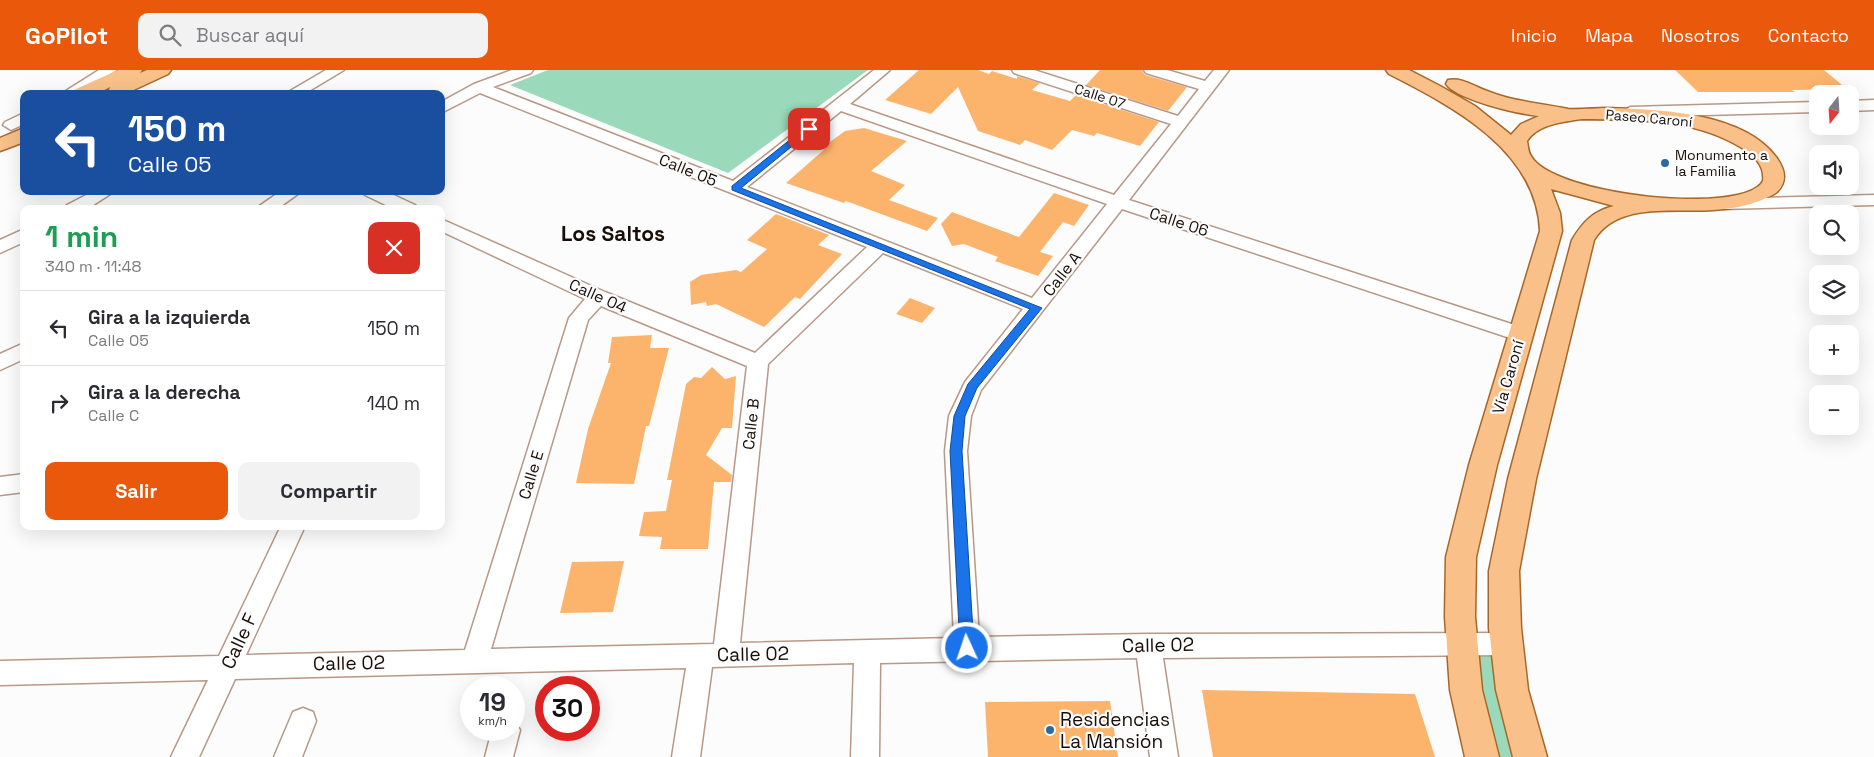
<!DOCTYPE html>
<html lang="es">
<meta charset="utf-8">
<style>
body{margin:0;font-family:"Space Grotesk",sans-serif;background:#f2f2f3;color:#2b2b33;height:100vh;display:flex;flex-direction:column;font-size:19px;white-space:nowrap}
*{box-sizing:border-box;margin:0}
p{font-size:16px;color:#7c7c81}
.icon{flex:none;width:28px;height:28px;fill:none;stroke:currentColor;stroke-width:2;stroke-linecap:round;stroke-linejoin:round}
.map{position:relative;flex:1;overflow:hidden}
.side{position:absolute;left:20px;top:135px;width:425px;height:325px;display:flex;flex-direction:column;background:#fff;border-radius:10px;box-shadow:0 5px 20px #0002}
.side>*{flex:none}
.banner{position:absolute;left:20px;top:20px;width:425px;height:105px;border-radius:10px;box-shadow:0 5px 20px #0002;background:#1a4fa0;color:#fff;overflow:hidden}
.needle{width:32px;rotate:197deg}
.buttons{position:absolute;left:1809px;top:15px;display:grid;gap:10px}
.buttons a{display:grid;place-items:center;width:50px;height:50px;border-radius:10px;background:#fff;box-shadow:0 5px 20px #0002;font-size:25px}
.speed{position:absolute;left:460px;top:606px;display:flex;gap:10px;font-size:25px;font-weight:700;text-align:center}
.speed>*{display:grid;place-content:center;width:65px;height:65px;border-radius:50%;background:#fff;box-shadow:0 5px 20px #0002;line-height:1}
.speed small{font-size:12px;font-weight:400}
.speed .limit{border:8px solid #d22;background:#fff;color:#111}
.pin{position:absolute;display:grid;place-items:center;width:42px;height:42px;color:#fff;margin:-21px;border-radius:10px;box-shadow:0 2px 8px #0006}
.me{position:absolute;width:55px;margin:-28px;rotate:357deg;stroke-linejoin:round;filter:drop-shadow(0 0 4px #0008)}
.turn{display:flex;align-items:center;gap:18px;height:105px;padding:0 25px;font-size:22px}
.turn .icon{width:65px;height:65px;stroke-width:2.5}
.turn b{display:block;font-size:35px;line-height:42px}
.round{display:grid;place-items:center;flex:none;width:52px;height:52px;border-radius:10px;background:#f2f2f3}
.overview{display:flex;align-items:center;justify-content:space-between;height:85px;padding:0 25px}
h1{font-size:30px;font-weight:700;line-height:38px;color:#1e9e55}
.action{display:flex;gap:10px;margin-top:auto;padding:10px 25px}
.action a{flex:1;height:58px;border-radius:10px;background:#ea580c;color:#fff;font-size:20px;font-weight:700;line-height:58px;text-align:center}
.action a+a{background:#f2f2f3;color:#2b2b33}
ul{padding:0;list-style:none}
li{display:flex;align-items:center;gap:15px;height:75px;padding:0 25px;border-top:1px solid #e1e1e2}
li div{flex:1}
li b{display:block;font-size:19px}
li em{font-style:normal}
header{display:flex;align-items:center;gap:30px;box-sizing:border-box;height:70px;padding:0 25px;background:#ea580c;color:#fff}
header strong{font-size:24px}
nav{display:flex;gap:28px;margin-inline-start:auto;font-size:18px}
.search{width:350px;height:45px;background:#f2f2f3;display:flex;align-items:center;gap:12px;box-sizing:border-box;padding:0 18px;border-radius:10px;color:#7c7c81;font-size:19px}
.map>svg:first-child{display:block}
.green{fill:#9ad9b9}
.building{fill:#fcb46d}
.lines{fill:none;stroke-linecap:round;stroke-linejoin:round}
.minor-casing{stroke:#b89886;stroke-width:3}
.major-casing{stroke:#a86728;stroke-width:3}
.minor{fill:#fff;fill-rule:evenodd}
.major{fill:#f9c189;fill-rule:evenodd}
.route{fill:#1a73e8;stroke:#114b97}
.poi-dot{fill:#2d69a1;stroke:#fcfcfc;stroke-width:2}
.labels{text-anchor:middle;dominant-baseline:central;stroke-width:4.5;stroke-linejoin:round;paint-order:stroke}
.far-street-label{font-size:14px;fill:#180d07;stroke:#fcfcfc}
.far-poi-label{font-size:14px;fill:#180d07;stroke:#fcfcfc;text-anchor:start}
.street-label{font-size:16px;fill:#180d07;stroke:#fcfcfc}
.near-street-label{font-size:19px;fill:#180d07;stroke:#fcfcfc}
.near-poi-label{font-size:19px;fill:#180d07;stroke:#fcfcfc;text-anchor:start}
.district-label{font-size:21px;font-weight:bold;fill:#180d07;stroke:#fcfcfc}
</style>
<header>
<strong>GoPilot</strong>
<div class="search"><svg class="icon" aria-label="search" viewBox="0 0 24 24"><circle cx="10" cy="10" r="6"/><path d="M15 15l6 6"/></svg>Buscar aquí</div>
<nav><a>Inicio</a><a>Mapa</a><a>Nosotros</a><a>Contacto</a></nav>
</header>
<div class="map">
<svg width="1874" height="687" viewBox="0 0 1874 687">
<rect width="100%" height="100%" fill="#fcfcfc"/>
<g class="green">
<path d="M548,0H868L728,103L510,15Z"/>
<path d="M1462,573L1507,574L1530,687H1482Z"/>
</g>
<g class="building">
<path d="M919,0H978L989,4L992,1L1017,9V6L1040,13L1032,20L1070,31L1076,25L1159,52L1140,76L1097,63L1094,66L1072,60L1052,80L1025,70L1020,75L978,61L958,17L931,44L885,30Z"/>
<path d="M1100,0H1142L1145,5L1187,17L1168,41L1086,15Z"/>
<path d="M1675,0H1824L1847,19L1792,20L1795,22H1698Z"/>
<path d="M864,58L907,71L871,101L905,115L889,130L938,148L927,161L846,131L844,133L786,113L826,78L823,77L845,61Z"/>
<path d="M1054,123L1089,135L1074,156L1063,152L1040,182L1053,186L1038,206L995,191L998,187L964,174L952,176L941,154L952,142L1019,167Z"/>
<path d="M776,144L829,165L818,175L842,184L800,229L795,227L764,257L716,234L707,236L706,232L691,235L690,212L701,205L736,200L741,202L767,179L747,170Z"/>
<path d="M910,228L935,238L922,253L896,244Z"/>
<path d="M652,265L650,278H669L649,356H646L634,414L576,413L588,359L611,293H608L612,267Z"/>
<path d="M712,297L725,309L736,306L732,358H722L706,385L732,405L731,412H714L708,479H660L662,467L639,466L644,442L666,441L672,410H667L686,314L694,307L701,308Z"/>
<path d="M624,491L613,542L560,543L572,492Z"/>
<path d="M1202,620L1415,624L1435,687H1213Z"/>
<path d="M1110,631L1118,687H988L985,632Z"/>
</g>
<g class="lines">
<defs>
<g id="minor">
<path d="M99,0H117L79,24H61Z"/>
<path d="M326,0H344L304,24H285Z"/>
<path d="M512,0H533L531,3L493,17L733,111L874,0H890L850,34L1114,125L1171,54L1014,3L1012,0H1034L1178,46L1199,19L1146,3L1144,0H1167L1205,11L1214,0H1229L1129,130L1527,259L1530,264L1527,269L1520,271L1513,269L1122,139L981,320L971,346L967,381L979,567L1148,564L1507,563L1516,566L1520,574L1516,582L1507,585L1163,588L1178,687H1150L1137,588L880,593L879,687H851L854,593L712,597L700,687H672L686,598L235,609L199,687H171L208,610L0,615V591L219,586L281,456H305L246,585L465,580L569,248L585,229L441,161V149L605,222L755,283L867,177L480,23L441,43V32L474,14ZM841,41L1107,134L1032,228L747,117ZM883,183L1023,239L965,312L949,346L945,381L954,568L740,573L768,294ZM601,236L747,296L714,574L491,579L588,250Z"/>
<path d="M1874,30V40L1850,41V31Z"/>
<path d="M1818,32V42L1630,47L1622,42L1630,37Z"/>
<path d="M24,43V54L11,60L3,55L5,52Z"/>
<path d="M94,121H115L87,139H64L67,135Z"/>
<path d="M281,121H302L277,139H255Z"/>
<path d="M363,121H385L415,135L418,139H394L365,125Z"/>
<path d="M1874,125V135L1723,139L1717,138L1714,134L1717,130L1723,129Z"/>
<path d="M24,159V172L0,183V170Z"/>
<path d="M24,273V289L0,300V284Z"/>
<path d="M24,404V422L0,425V407Z"/>
<path d="M303,638L313,642L316,651L302,687H274L293,642Z"/>
<path d="M514,650L520,660L513,687H485L492,660H514Z"/>
</g>
<g id="major">
<path d="M118,0H142L140,3L147,0H171L168,4L125,24H111L109,20L110,17L97,24H72L74,20Z"/>
<path d="M1386,0H1409L1440,16L1475,36L1511,65L1521,54L1539,46C1519,44 1457,30 1446,14L1448,10C1462,7 1475,17 1487,21C1514,32 1541,33 1568,39C1575,40 1597,38 1606,38C1656,39 1743,42 1776,87C1782,95 1787,105 1782,115C1778,124 1770,126 1762,130C1747,136 1730,139 1713,140C1675,143 1618,131 1594,170L1536,409L1519,501L1521,558L1528,620L1547,687H1513L1496,620L1489,558V501L1508,409L1572,170C1583,152 1593,141 1614,136L1551,119L1560,143L1562,161L1497,395L1476,487L1475,547L1482,620L1499,687H1465L1450,620L1445,547L1446,487L1469,395L1540,161C1537,80 1452,36 1389,4ZM1582,49C1637,50 1694,48 1742,78C1754,86 1765,95 1763,111C1745,146 1553,126 1531,86C1528,82 1528,76 1527,71C1538,54 1563,52 1582,49Z"/>
<path d="M24,58V72L0,81V68Z"/>
</g>
</defs>
<use href="#minor" class="minor-casing"/>
<use href="#major" class="major-casing"/>
<use href="#minor" class="minor"/>
<use href="#major" class="major"/>
</g>
<path class="route" d="M806,57L813,59L741,118L1042,238L977,318L965,346L962,381L974,578L972,583L967,585L962,583L960,578L950,381L954,346L968,314L1030,239L732,120V116Z"/>
<g class="poi-dot">
<circle cx="1665" cy="93" r="5"/>
<circle cx="1050" cy="660" r="5"/>
</g>
<g class="labels">
<g class="far-street-label">
<text transform="translate(1100 26) rotate(18)">Calle 07</text>
<text transform="translate(1649 48) rotate(5)">Paseo Caroní</text>
</g>
<g class="far-poi-label">
<text x="1675" y="85">Monumento a<tspan x="1675" dy="16">la Familia</tspan></text>
</g>
<g class="street-label">
<text transform="translate(688 100) rotate(22)">Calle 05</text>
<text transform="translate(1179 152) rotate(18)">Calle 06</text>
<text transform="translate(1062 204) rotate(-52)">Calle A</text>
<text transform="translate(598 226) rotate(24)">Calle 04</text>
<text transform="translate(1508 307) rotate(-74)">Vía Caroní</text>
<text transform="translate(751 354) rotate(-84)">Calle B</text>
<text transform="translate(531 405) rotate(-73)">Calle E</text>
</g>
<g class="near-street-label">
<text transform="translate(239 571) rotate(-65)">Calle F</text>
<text transform="translate(1158 575) rotate(-1)">Calle 02</text>
<text transform="translate(753 584) rotate(-1)">Calle 02</text>
<text transform="translate(349 593) rotate(-1)">Calle 02</text>
</g>
<g class="near-poi-label">
<text x="1060" y="649">Residencias<tspan x="1060" dy="22">La Mansión</tspan></text>
</g>
<g class="district-label">
<text x="613" y="163">Los Saltos</text>
</g>
</g>
</svg>
<div class="buttons">
<a><svg class="needle" viewBox="-14 -14 28 28"><path d="M0-13l5 13h-10z" fill="#e53935"/><path d="M0 13l5-13h-10z" fill="#7c7c81"/></svg></a>
<a><svg class="icon" aria-label="sound" viewBox="0 0 24 24"><path d="M4 9h4l5-4v14l-5-4H4zM17 9q2 3 0 6"/></svg></a>
<a><svg class="icon" aria-label="search" viewBox="0 0 24 24"><circle cx="10" cy="10" r="6"/><path d="M15 15l6 6"/></svg></a>
<a><svg class="icon" aria-label="layers" viewBox="0 0 24 24"><path d="M12 4l9 5-9 5-9-5zM3 14l9 5 9-5"/></svg></a>
<a>+</a>
<a>−</a>
</div>
<div class="speed"><div>19<small>km/h</small></div><div class="limit">30</div></div>
<div class="pin" style="left:809px;top:59px;background:#d93025"><svg class="icon" aria-label="arrive" viewBox="0 0 24 24"><path d="M6 21V4h12l-3 4 3 4H6"/></svg></div>
<svg class="me" style="left:967px;top:578px" viewBox="-20 -20 40 40"><circle r="17" fill="#1a73e8" stroke="#fff" stroke-width="3"/><path d="M0-11L8 9 0 5-8 9z" fill="#fff"/></svg>
<div class="banner">
<div class="turn"><svg class="icon" aria-label="left" viewBox="0 0 24 24"><path d="M17 20v-9H6M10 6l-5 5 5 5"/></svg><div><b>150 m</b>Calle 05</div></div>
</div>
<section class="side">
<div class="overview"><div><h1>1 min</h1><p>340 m · 11:48</p></div><a class="round" style="background:#d93025;color:#fff"><svg class="icon" aria-label="close" viewBox="0 0 24 24"><path d="M6 6l12 12M18 6L6 18"/></svg></a></div>
<ul>
<li><svg class="icon" aria-label="left" viewBox="0 0 24 24"><path d="M17 20v-9H6M10 6l-5 5 5 5"/></svg><div><b>Gira a la izquierda</b><p>Calle 05</p></div><em>150 m</em></li>
<li><svg class="icon" aria-label="right" viewBox="0 0 24 24"><path d="M7 20v-9h11M14 6l5 5-5 5"/></svg><div><b>Gira a la derecha</b><p>Calle C</p></div><em>140 m</em></li>
</ul>
<div class="action"><a>Salir</a><a>Compartir</a></div>
</section>
</div>
